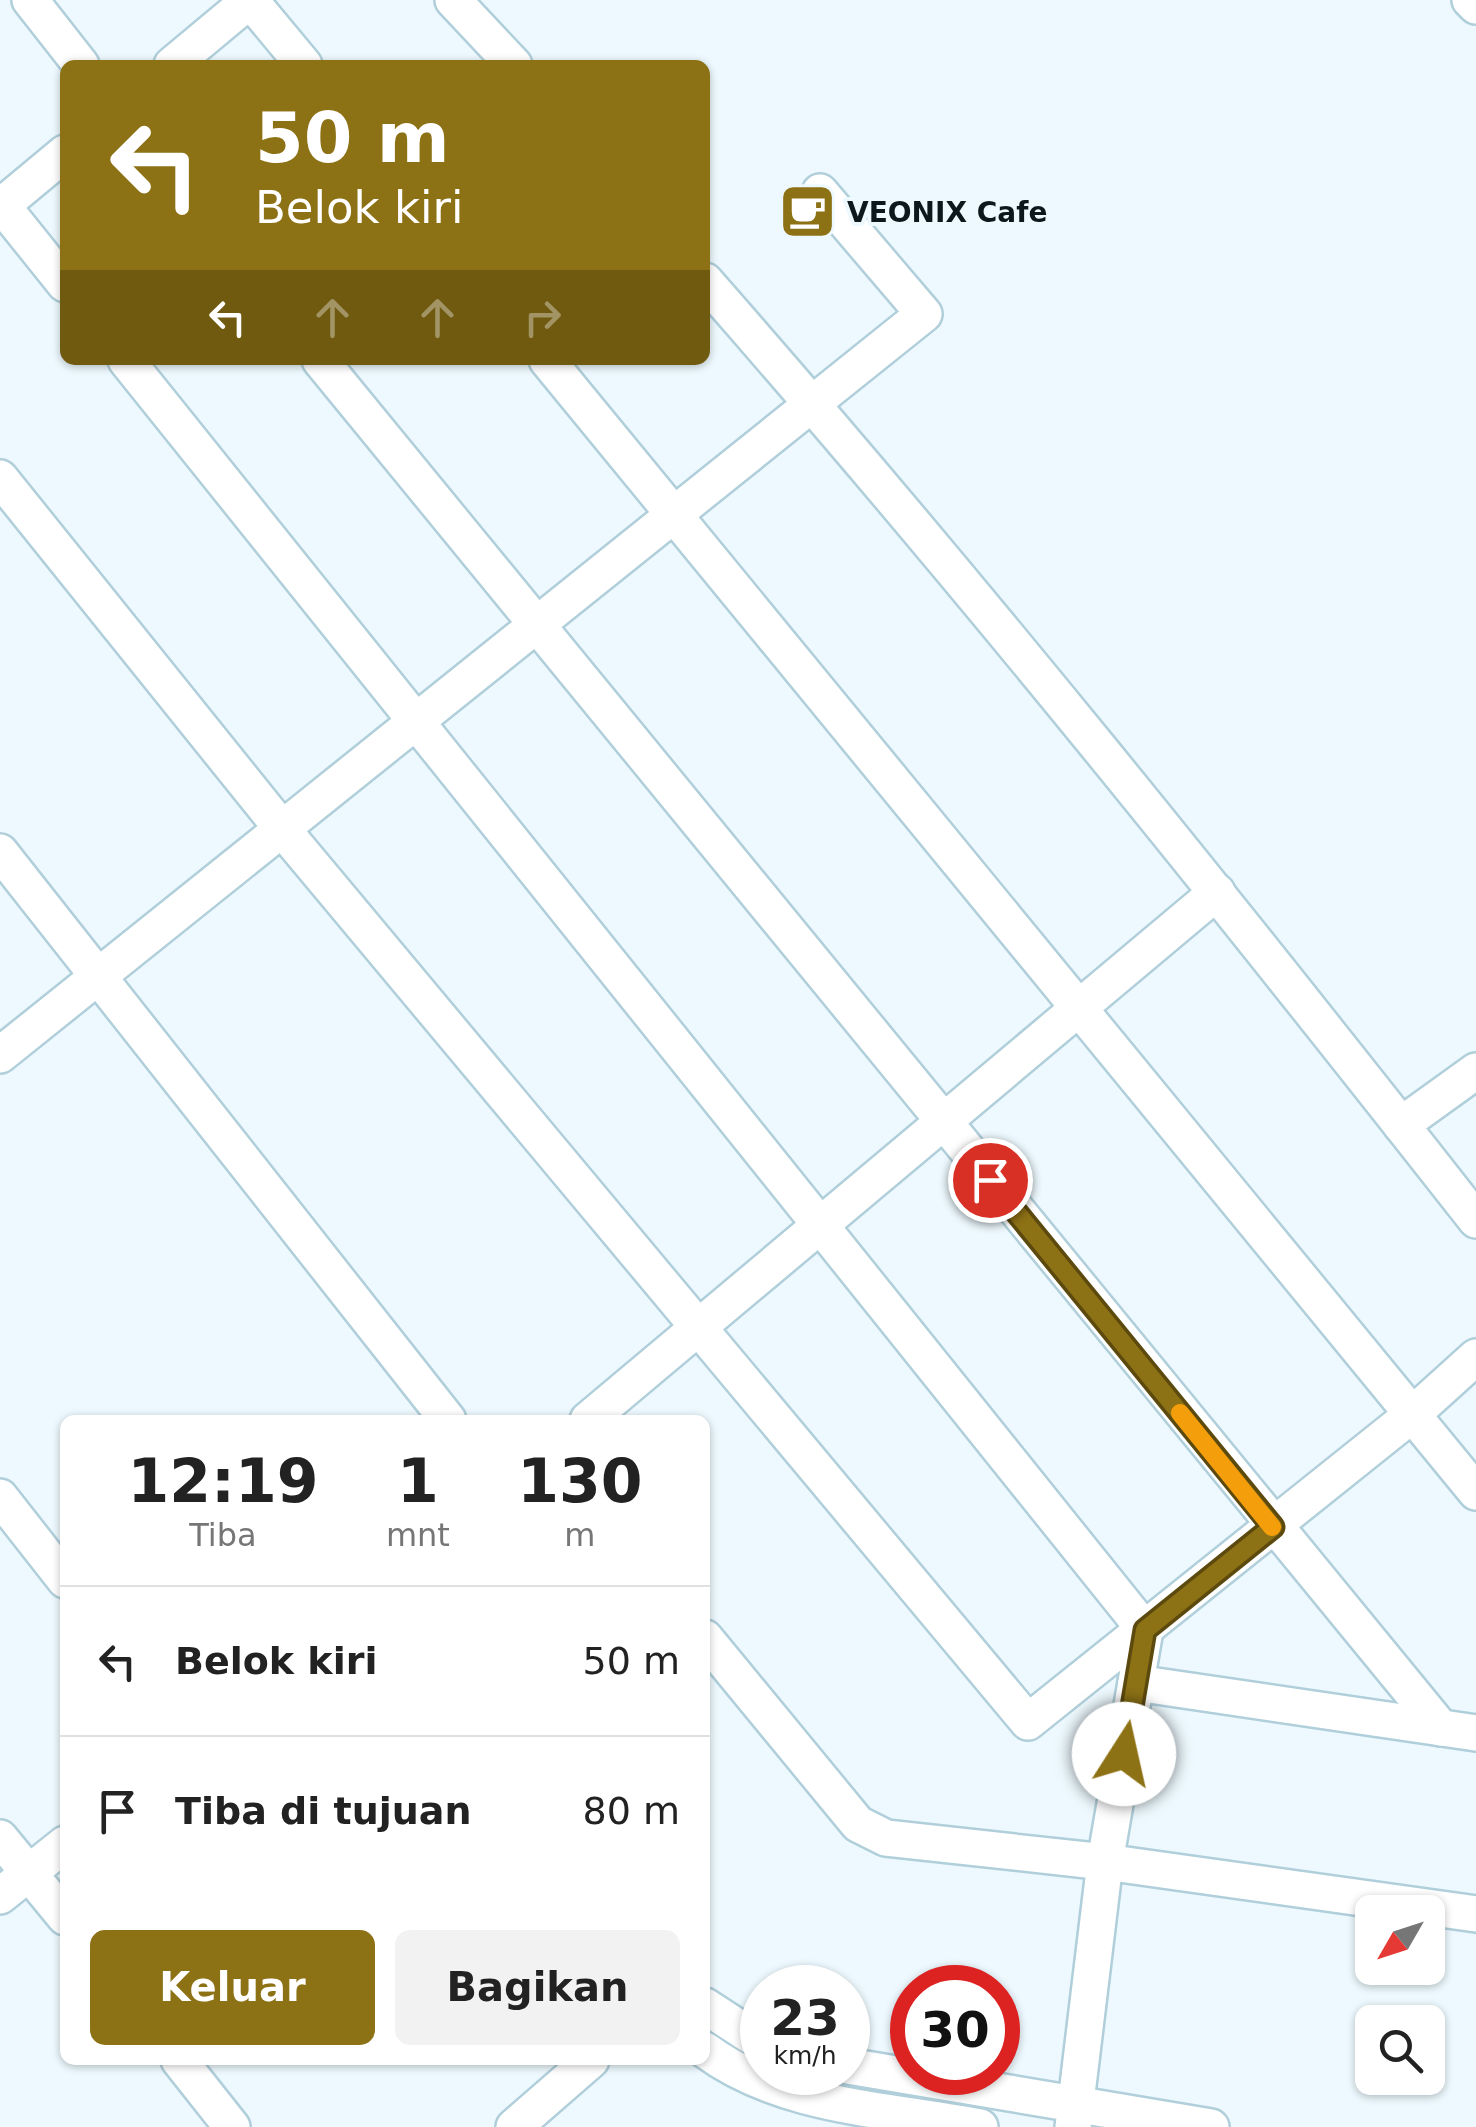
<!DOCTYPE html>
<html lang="id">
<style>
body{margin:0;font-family:"DejaVu Sans",sans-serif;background:#f2f2f2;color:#222;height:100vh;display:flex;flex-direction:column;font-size:38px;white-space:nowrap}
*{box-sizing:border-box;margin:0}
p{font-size:32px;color:#767676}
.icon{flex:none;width:55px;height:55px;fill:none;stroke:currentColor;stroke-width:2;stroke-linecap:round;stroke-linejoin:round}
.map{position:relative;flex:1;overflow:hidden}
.side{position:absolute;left:60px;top:1415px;width:650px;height:650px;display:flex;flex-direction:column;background:#fff;border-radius:15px;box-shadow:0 2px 8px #0004}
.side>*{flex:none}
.hud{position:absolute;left:60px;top:60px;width:650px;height:305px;border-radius:15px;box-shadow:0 2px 8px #0004;background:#8d7115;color:#fff;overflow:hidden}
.needle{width:65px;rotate:231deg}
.tools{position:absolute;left:1355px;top:1895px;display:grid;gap:20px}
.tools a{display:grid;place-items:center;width:90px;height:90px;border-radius:15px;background:#fff;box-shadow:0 2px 8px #0004;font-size:50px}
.speed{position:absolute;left:740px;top:1965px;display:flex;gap:20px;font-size:50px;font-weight:700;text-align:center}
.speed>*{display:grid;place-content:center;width:130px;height:130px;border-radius:50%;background:#fff;box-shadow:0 2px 8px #0004;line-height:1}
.speed small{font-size:25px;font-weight:400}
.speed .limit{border:15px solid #d22;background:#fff;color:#111}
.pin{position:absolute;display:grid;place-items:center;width:85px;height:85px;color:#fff;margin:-42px;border:5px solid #fff;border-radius:50%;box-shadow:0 2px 10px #0007}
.me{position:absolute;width:110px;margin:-55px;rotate:10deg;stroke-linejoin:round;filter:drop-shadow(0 0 8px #0008)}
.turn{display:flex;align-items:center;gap:35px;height:210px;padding:0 30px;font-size:45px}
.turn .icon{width:130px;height:130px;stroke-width:2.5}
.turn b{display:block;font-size:70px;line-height:85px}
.lanes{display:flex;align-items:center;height:95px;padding:0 30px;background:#0003;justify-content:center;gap:50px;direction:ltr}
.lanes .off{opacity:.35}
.eta{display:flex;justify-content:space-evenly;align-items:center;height:170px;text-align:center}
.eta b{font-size:60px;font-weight:700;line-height:70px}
.button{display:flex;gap:20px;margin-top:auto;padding:20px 30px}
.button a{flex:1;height:115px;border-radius:15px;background:#8d7115;color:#fff;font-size:40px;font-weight:700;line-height:115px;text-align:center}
.button a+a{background:#f2f2f2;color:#222}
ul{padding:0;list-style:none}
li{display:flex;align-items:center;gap:30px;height:150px;padding:0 30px;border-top:2px solid #e0e0e0}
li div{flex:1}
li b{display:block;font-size:38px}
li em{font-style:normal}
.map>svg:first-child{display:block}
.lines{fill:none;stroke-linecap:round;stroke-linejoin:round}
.minor-casing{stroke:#b0cfda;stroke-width:40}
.minor{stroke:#fff;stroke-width:35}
.route-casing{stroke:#5c490e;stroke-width:25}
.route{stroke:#8d7115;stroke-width:18}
.slow{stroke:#f59e0b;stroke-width:18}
.labels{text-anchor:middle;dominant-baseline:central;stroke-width:8;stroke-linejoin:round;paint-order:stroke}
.poi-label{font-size:28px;font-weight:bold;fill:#0d181c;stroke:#edf9fe;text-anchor:start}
</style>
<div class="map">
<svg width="1476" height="2127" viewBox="0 0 1476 2127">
<rect width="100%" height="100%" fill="#edf9fe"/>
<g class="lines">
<defs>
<g id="minor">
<path d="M30,0L81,65"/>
<path d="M453,0L514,65"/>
<path d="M1470,0L1476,6"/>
<path d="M172,65L250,0L304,65"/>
<path d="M0,203L65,284"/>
<path d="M0,207L65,153"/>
<path d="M705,281C972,585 1226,902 1476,1220"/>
<path d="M126,360L1145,1630L1105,1862L1073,2127"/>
<path d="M320,360L1441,1728"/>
<path d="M547,360L1476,1492"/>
<path d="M0,478L283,830L1028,1722L1414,1413L1476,1357"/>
<path d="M0,852L448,1420"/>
<path d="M0,1055L924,314L820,192"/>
<path d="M1401,1125L1476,1071"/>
<path d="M588,1420L1217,892"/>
<path d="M0,1497L65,1580"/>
<path d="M705,1638L858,1824L886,1838L1105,1862L1476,1914"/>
<path d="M1136,1683L1476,1733"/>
<path d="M0,1838L65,1917"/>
<path d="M0,1896L65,1844"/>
<path d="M705,2006L762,2043"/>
<path d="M705,2050C783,2108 889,2109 980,2127"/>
<path d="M179,2060L232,2127"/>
<path d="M848,2066L1211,2127"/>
<path d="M514,2127L591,2060"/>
</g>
</defs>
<use href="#minor" class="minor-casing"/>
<use href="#minor" class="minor"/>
</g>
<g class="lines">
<defs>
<path id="route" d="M990,1180L1273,1527L1145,1630L1124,1754"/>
</defs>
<use href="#route" class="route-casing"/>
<use href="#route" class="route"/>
<path class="slow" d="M1180,1413L1272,1527"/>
</g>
<defs>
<symbol id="cafe-square" viewBox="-11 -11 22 22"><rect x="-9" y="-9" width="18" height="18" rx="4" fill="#8d7115" stroke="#edf9fe"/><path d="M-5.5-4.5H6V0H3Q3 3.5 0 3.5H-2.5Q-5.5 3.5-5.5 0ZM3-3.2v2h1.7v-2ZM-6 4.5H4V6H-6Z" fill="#fff"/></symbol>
</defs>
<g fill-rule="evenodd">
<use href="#cafe-square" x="776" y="180" width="63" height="63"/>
</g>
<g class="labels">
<g class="poi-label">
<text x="847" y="212">VEONIX Cafe</text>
</g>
</g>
</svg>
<div class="tools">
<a><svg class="needle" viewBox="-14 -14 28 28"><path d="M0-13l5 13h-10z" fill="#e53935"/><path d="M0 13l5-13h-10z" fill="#767676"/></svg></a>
<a><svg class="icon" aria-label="search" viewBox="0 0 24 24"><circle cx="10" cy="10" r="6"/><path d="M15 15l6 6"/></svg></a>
</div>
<div class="speed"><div>23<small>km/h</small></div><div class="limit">30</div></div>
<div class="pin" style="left:990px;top:1180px;background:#d93025"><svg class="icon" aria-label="arrive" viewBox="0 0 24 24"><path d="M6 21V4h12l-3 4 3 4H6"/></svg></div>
<svg class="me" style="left:1124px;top:1754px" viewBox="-20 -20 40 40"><circle r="19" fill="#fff"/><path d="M0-13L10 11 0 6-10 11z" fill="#8d7115"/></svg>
<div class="hud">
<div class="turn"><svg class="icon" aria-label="left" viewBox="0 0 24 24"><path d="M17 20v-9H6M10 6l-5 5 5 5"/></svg><div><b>50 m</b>Belok kiri</div></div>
<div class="lanes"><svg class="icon" aria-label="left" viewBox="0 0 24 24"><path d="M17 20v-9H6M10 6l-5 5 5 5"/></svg><svg class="icon off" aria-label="ahead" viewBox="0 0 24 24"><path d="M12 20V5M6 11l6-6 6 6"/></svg><svg class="icon off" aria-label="ahead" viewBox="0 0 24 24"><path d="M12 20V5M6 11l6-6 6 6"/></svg><svg class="icon off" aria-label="right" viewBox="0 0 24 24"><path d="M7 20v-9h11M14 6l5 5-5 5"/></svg></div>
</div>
<section class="side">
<div class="eta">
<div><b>12:19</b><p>Tiba</p></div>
<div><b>1</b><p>mnt</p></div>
<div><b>130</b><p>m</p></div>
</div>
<ul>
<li><svg class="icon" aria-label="left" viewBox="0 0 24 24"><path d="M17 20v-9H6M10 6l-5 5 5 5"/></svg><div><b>Belok kiri</b></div><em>50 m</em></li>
<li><svg class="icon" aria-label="arrive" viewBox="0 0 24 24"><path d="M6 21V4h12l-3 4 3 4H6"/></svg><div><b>Tiba di tujuan</b></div><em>80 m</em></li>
</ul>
<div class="button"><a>Keluar</a><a>Bagikan</a></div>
</section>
</div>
